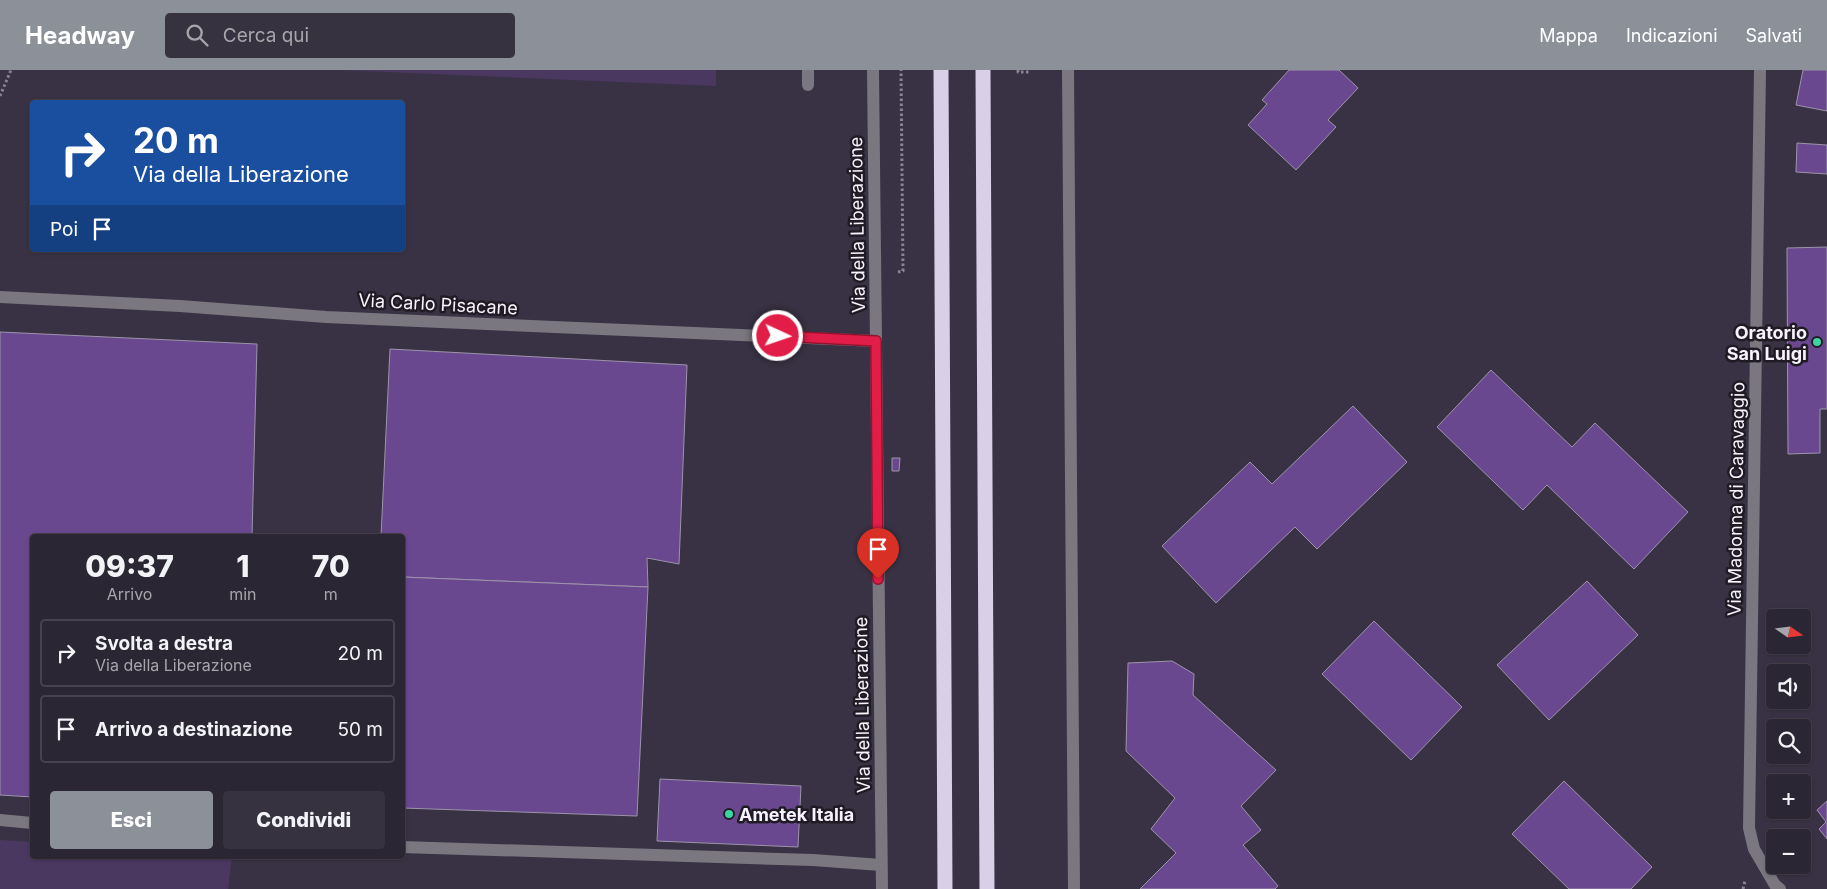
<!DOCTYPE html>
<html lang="it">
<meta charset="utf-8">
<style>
body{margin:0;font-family:Inter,sans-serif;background:#37323f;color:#f1f3f6;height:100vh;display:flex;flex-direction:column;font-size:19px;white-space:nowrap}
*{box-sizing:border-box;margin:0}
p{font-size:16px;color:#a6a5ac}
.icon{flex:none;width:28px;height:28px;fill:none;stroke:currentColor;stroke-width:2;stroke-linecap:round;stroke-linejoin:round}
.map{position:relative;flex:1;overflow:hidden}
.panel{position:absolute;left:30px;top:464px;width:375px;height:325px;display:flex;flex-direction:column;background:#2b2633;border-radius:5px;box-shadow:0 1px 4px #0004,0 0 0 1px #47434e}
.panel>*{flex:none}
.hud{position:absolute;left:30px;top:30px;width:375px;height:152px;border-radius:5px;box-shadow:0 1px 4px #0004,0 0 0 1px #47434e;background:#1a4fa0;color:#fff;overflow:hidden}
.needle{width:32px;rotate:104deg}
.tools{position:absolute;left:1766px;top:539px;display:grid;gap:10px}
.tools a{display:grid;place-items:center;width:45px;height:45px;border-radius:5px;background:#2b2633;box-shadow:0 1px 4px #0004,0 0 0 1px #47434e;font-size:25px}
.pin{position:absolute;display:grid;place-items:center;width:42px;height:42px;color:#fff;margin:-51px -21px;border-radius:50% 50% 50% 0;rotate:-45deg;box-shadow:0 0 5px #0007}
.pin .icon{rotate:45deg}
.me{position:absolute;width:55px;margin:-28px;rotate:93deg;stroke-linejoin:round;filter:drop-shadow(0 0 4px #0008)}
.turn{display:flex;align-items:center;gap:18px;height:105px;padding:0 20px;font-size:22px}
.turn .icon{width:65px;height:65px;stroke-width:2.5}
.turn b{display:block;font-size:35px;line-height:42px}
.then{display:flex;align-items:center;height:48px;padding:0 20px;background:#0003;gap:10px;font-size:19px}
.eta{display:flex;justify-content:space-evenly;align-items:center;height:85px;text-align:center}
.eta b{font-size:30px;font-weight:800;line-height:35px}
.action{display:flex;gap:10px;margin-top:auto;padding:10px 20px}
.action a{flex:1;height:58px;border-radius:5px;background:#8c9099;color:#fff;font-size:20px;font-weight:800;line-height:58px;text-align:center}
.action a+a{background:#37323f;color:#f1f3f6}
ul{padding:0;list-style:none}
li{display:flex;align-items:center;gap:15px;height:68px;margin:0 10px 8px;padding:0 10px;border:2px solid #47434e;border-radius:5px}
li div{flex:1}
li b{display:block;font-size:19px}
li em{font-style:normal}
header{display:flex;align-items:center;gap:30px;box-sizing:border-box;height:70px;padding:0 25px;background:#8c9099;color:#fff}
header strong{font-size:24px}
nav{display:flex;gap:28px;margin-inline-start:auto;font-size:18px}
.search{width:350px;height:45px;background:#37323f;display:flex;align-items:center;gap:12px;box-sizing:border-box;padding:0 18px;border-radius:5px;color:#a6a5ac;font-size:19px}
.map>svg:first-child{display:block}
.green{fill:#4b3861}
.building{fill:#6a488f;stroke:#9d94aa}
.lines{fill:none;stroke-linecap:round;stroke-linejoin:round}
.path{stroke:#898392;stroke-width:3;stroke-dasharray:2.5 2.5;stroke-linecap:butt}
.minor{stroke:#7a7780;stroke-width:12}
.highway{stroke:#d9d0e7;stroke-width:15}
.route-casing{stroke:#92132f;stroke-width:12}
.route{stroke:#e11d48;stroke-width:9}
.poi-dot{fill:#3dd4a3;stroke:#1f1b24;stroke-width:2}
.labels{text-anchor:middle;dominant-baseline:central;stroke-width:5;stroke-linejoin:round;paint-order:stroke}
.street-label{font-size:18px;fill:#f7f2fe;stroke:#1f1b24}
.poi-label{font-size:18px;font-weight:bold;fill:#f7f2fe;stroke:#1f1b24;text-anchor:end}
</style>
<header>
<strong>Headway</strong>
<div class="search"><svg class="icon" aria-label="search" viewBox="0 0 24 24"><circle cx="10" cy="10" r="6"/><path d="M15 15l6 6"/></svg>Cerca qui</div>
<nav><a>Mappa</a><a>Indicazioni</a><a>Salvati</a></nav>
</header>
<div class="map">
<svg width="1827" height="819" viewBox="0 0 1827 819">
<rect width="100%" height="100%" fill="#393244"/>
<g class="green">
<path d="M341,0H716V16Z"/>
<path d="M0,770L32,772V786H232L228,819H0Z"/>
</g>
<g class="building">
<path d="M1289,0H1339L1358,18L1328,50L1336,57L1296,100L1248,55L1267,34L1262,30Z"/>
<path d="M1803,0H1827V41L1796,35Z"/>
<path d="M1797,73L1827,75V104L1796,102Z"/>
<path d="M1827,177V339H1820V383L1788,384L1787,178Z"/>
<path d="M0,262L257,274L252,466H32V727L0,725Z"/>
<path d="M390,279L687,295L679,494L647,488L648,517L402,507V466H381Z"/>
<path d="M1491,300L1572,377L1595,353L1688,442L1634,499L1547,415L1523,440L1437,357Z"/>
<path d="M1353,336L1407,392L1317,479L1295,457L1216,533L1162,476L1250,392L1272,414Z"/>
<path d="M892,388H900L899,401H892Z"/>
<path d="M402,507L648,517L637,746L402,738Z"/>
<path d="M1587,511L1638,565L1549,650L1497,595Z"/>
<path d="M1374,551L1462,637L1411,690L1322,604Z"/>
<path d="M1172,591L1194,604L1193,625L1276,700L1241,736L1261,760L1243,775L1278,816L1275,819H1140L1176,783L1151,759L1175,728L1126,681L1128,593Z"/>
<path d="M660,709L801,716L798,777L657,771Z"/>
<path d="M1564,711L1652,797L1631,819H1569L1512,764Z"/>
<path d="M1827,731V769L1819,759L1826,752L1817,740Z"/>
</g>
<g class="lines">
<g class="path">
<path d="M1018,0V2H1029V0"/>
<path d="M0,26L11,0"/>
<path d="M898,202L903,201L901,0"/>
<path d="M1743,819L1745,811"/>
</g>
<g class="minor">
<path d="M873,0L882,819"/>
<path d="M1068,0L1074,819"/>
<path d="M1760,0L1749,758L1754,779L1775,815L1780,819"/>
<path d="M808,15V0"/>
<path d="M0,227L180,236L326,247L876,271"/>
<path d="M0,750L32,753"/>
<path d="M402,777L813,790L881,795"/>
</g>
<g class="highway">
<path d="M941,0L945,819"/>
<path d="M983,0L987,819"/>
</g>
</g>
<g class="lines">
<defs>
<path id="route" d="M778,266L876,271L878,509"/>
</defs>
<use href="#route" class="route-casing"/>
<use href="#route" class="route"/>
</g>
<g class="poi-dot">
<circle cx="1817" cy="272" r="5"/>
<circle cx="729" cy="744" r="5"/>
</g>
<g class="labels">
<g class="street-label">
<text transform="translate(857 155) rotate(-91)">Via della Liberazione</text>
<text transform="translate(438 234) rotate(3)">Via Carlo Pisacane</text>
<text transform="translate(1736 429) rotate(-89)">Via Madonna di Caravaggio</text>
<text transform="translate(862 635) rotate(-91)">Via della Liberazione</text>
</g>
<g class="poi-label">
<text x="1807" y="262">Oratorio<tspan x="1807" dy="21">San Luigi</tspan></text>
<text x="739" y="744" text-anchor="start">Ametek Italia</text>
</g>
</g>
</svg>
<div class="tools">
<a><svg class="needle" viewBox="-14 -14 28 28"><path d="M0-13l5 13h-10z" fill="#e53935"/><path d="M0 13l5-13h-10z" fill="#a6a5ac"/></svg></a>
<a><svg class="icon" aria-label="sound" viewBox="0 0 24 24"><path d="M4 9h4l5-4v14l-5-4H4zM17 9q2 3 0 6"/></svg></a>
<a><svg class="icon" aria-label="search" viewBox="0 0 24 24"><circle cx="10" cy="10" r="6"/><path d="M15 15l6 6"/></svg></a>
<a>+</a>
<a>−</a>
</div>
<div class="pin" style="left:878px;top:509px;background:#d93025"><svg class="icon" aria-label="arrive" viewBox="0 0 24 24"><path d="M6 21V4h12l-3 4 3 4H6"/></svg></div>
<svg class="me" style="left:778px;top:266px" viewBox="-20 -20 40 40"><circle r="17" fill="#e11d48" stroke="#fff" stroke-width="3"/><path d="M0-11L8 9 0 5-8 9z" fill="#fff"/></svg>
<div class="hud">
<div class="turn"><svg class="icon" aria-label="right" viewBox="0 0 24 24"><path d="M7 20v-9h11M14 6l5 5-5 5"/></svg><div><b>20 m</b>Via della Liberazione</div></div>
<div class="then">Poi<svg class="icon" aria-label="arrive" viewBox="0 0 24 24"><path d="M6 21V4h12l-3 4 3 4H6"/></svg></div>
</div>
<section class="panel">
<div class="eta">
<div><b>09:37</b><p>Arrivo</p></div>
<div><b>1</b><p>min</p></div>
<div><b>70</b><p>m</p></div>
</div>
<ul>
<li><svg class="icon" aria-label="right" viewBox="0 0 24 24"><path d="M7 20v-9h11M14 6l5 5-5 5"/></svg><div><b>Svolta a destra</b><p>Via della Liberazione</p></div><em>20 m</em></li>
<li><svg class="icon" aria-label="arrive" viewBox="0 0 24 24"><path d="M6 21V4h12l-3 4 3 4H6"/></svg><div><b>Arrivo a destinazione</b></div><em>50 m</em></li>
</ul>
<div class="action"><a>Esci</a><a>Condividi</a></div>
</section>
</div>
